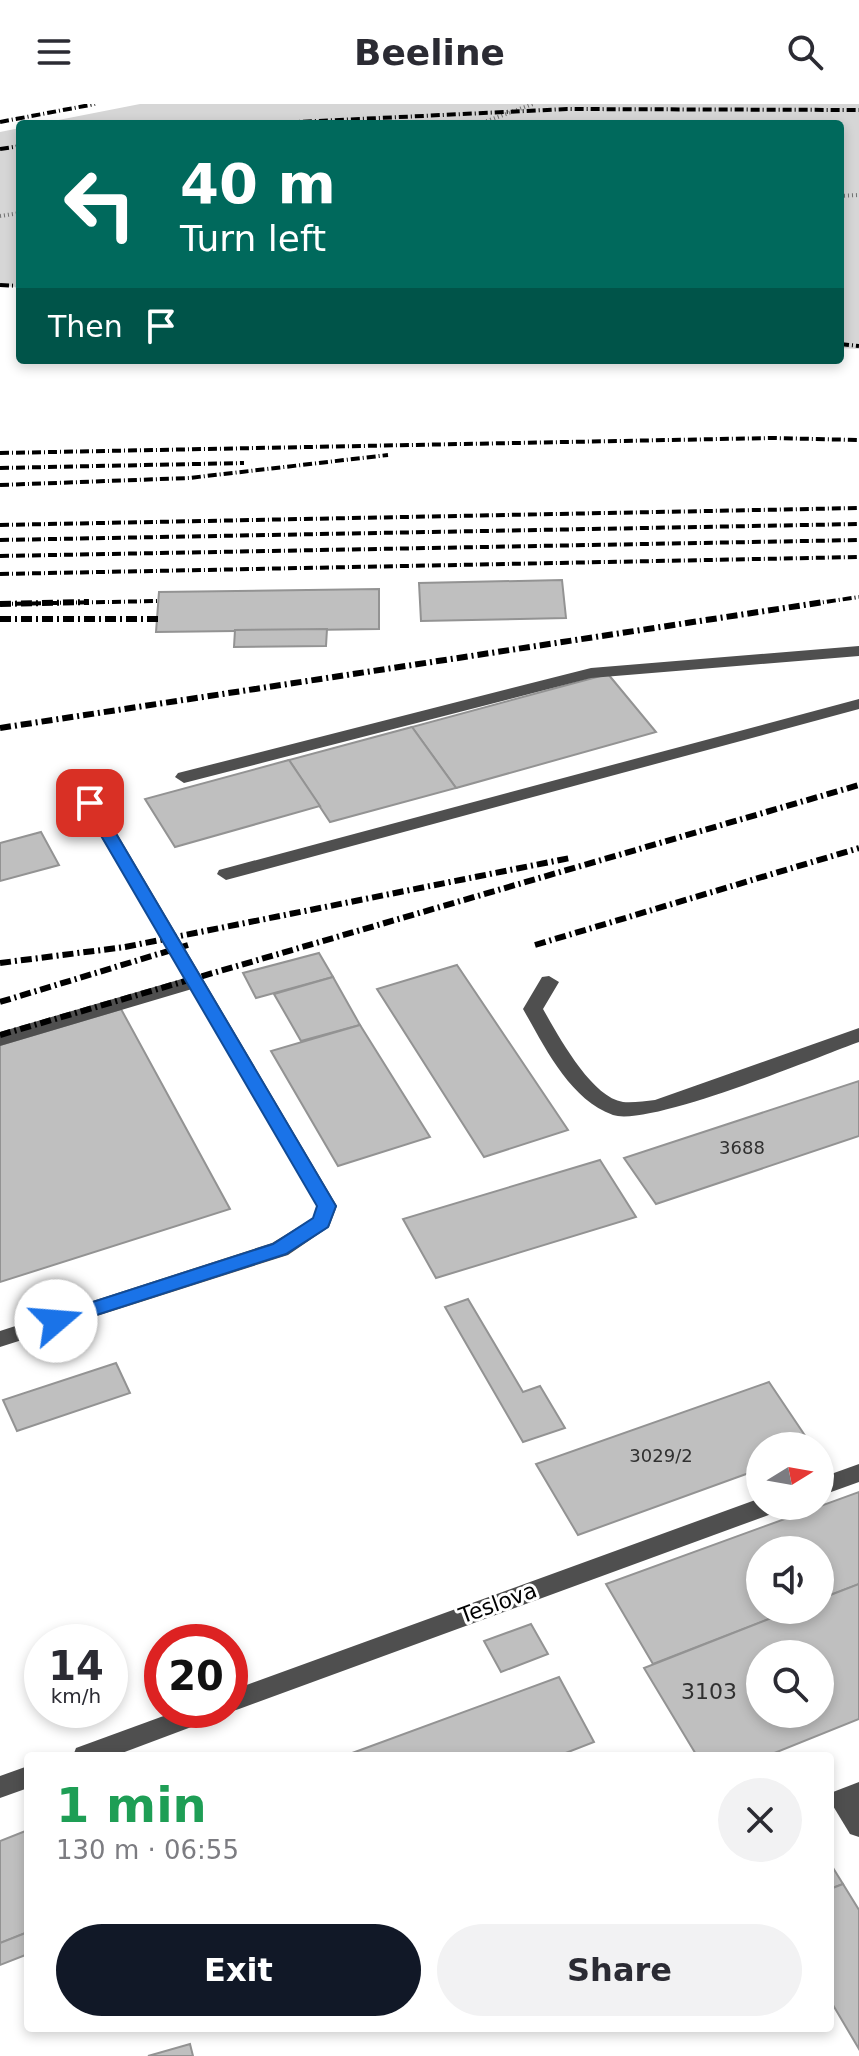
<!DOCTYPE html>
<meta charset="utf-8">
<style>
body{margin:0;font-family:"DejaVu Sans",sans-serif;background:#f2f2f3;color:#2b2b33;height:100vh;display:flex;flex-direction:column;font-size:30px;white-space:nowrap}
*{box-sizing:border-box;margin:0}
p{font-size:26px;color:#7c7c81}
.icon{flex:none;width:44px;height:44px;fill:none;stroke:currentColor;stroke-width:2;stroke-linecap:round;stroke-linejoin:round}
.map{position:relative;flex:1;overflow:hidden}
.side{position:absolute;left:24px;top:1648px;width:810px;height:280px;display:flex;flex-direction:column;background:#fff;border-radius:8px;box-shadow:0 4px 12px #0003}
.side>*{flex:none}
.banner{position:absolute;left:16px;top:16px;width:828px;height:244px;border-radius:8px;box-shadow:0 4px 12px #0003;background:#00695c;color:#fff;overflow:hidden}
.needle{width:52px;rotate:79deg}
.fabs{position:absolute;left:746px;top:1328px;display:grid;gap:16px}
.fabs a{display:grid;place-items:center;width:88px;height:88px;border-radius:50%;background:#fff;box-shadow:0 4px 12px #0003;font-size:40px}
.speed{position:absolute;left:24px;top:1520px;display:flex;gap:16px;font-size:40px;font-weight:700;text-align:center}
.speed>*{display:grid;place-content:center;width:104px;height:104px;border-radius:50%;background:#fff;box-shadow:0 4px 12px #0003;line-height:1}
.speed small{font-size:20px;font-weight:400}
.speed .limit{border:12px solid #d22;background:#fff;color:#111}
.pin{position:absolute;display:grid;place-items:center;width:68px;height:68px;color:#fff;margin:-34px;border-radius:16px;box-shadow:0 4px 12px #0006}
.me{position:absolute;width:88px;margin:-44px;rotate:72deg;stroke-linejoin:round;filter:drop-shadow(0 0 6px #0008)}
.turn{display:flex;align-items:center;gap:28px;height:168px;padding:0 32px;font-size:36px}
.turn .icon{width:104px;height:104px;stroke-width:2.5}
.turn b{display:block;font-size:56px;line-height:68px}
.then{display:flex;align-items:center;height:76px;padding:0 32px;background:#0003;gap:16px;font-size:30px}
.round{display:grid;place-items:center;flex:none;width:84px;height:84px;border-radius:42px;background:#f2f2f3}
.summary{display:flex;align-items:center;justify-content:space-between;height:136px;padding:0 32px}
h1{font-size:48px;font-weight:700;line-height:60px;color:#1e9e55}
.cta{display:flex;gap:16px;margin-top:auto;padding:16px 32px}
.cta a{flex:1;height:92px;border-radius:48px;background:#111827;color:#fff;font-size:32px;font-weight:700;line-height:92px;text-align:center}
.cta a+a{background:#f2f2f3;color:#2b2b33}
header{display:flex;justify-content:space-between;align-items:center;height:104px;padding:0 32px;background:#fff;font-size:36px;font-weight:700}
.map>svg:first-child{display:block}
.green{fill:#d6d6d6}
.building{fill:#bfbfbf;stroke:#939393;stroke-width:2;fill-rule:evenodd}
.lines{fill:none;stroke-linecap:round;stroke-linejoin:round}
.path{stroke:#717171;stroke-width:4;stroke-dasharray:1 3;stroke-linecap:butt}
.minor{fill:#4f4f4f;fill-rule:evenodd}
.rail-far1{stroke:#000;stroke-width:4;stroke-dasharray:9 3 1 3;stroke-linecap:butt}
.rail{stroke:#000;stroke-width:6;stroke-dasharray:11 4 2 4;stroke-linecap:butt}
.route{fill:#1a73e8;stroke:#114b97;stroke-width:2}
.labels{text-anchor:middle;dominant-baseline:central;stroke-width:6;stroke-linejoin:round;paint-order:stroke}
.number-label{font-size:18px;fill:#303030}
.street-label{font-size:22px;fill:#000;stroke:#fff}
.near-number-label{font-size:22px;fill:#303030}
</style>
<header><svg class="icon" aria-label="menu" viewBox="0 0 24 24"><path d="M4 6h16M4 12h16M4 18h16"/></svg>Beeline<svg class="icon" aria-label="search" viewBox="0 0 24 24"><circle cx="10" cy="10" r="6"/><path d="M15 15l6 6"/></svg></header>
<div class="map">
<svg width="859" height="1952" viewBox="0 0 859 1952">
<rect width="100%" height="100%" fill="#fff"/>
<g class="green">
<path d="M140,0H859V245L840,244V20H38Z"/>
<path d="M20,24V183L0,182V28Z"/>
</g>
<g class="building">
<path d="M562,476L566,514L421,517L419,479Z"/>
<path d="M379,485V525L156,528L159,488Z"/>
<path d="M327,525L326,542L234,543L235,526Z"/>
<path d="M608,570L656,628L456,684L412,623Z"/>
<path d="M412,623L456,684L330,718L289,656Z"/>
<path d="M289,656L320,702L175,743L145,695Z"/>
<path d="M41,728L59,761L0,777V739Z"/>
<path d="M319,849L333,873L256,894L243,869Z"/>
<path d="M457,861L568,1026L484,1053L377,885Z"/>
<path d="M333,873L360,921L301,937L274,890Z"/>
<path d="M121,905L230,1105L0,1178V941Z"/>
<path d="M360,921L430,1033L338,1062L271,947Z"/>
<path d="M859,977V1032L656,1100L624,1054Z"/>
<path d="M600,1056L636,1113L436,1174L403,1115Z"/>
<path d="M468,1195L523,1288L540,1282L565,1324L523,1338L445,1203Z"/>
<path d="M116,1259L130,1289L17,1327L3,1296Z"/>
<path d="M769,1278L812,1342H760V1365L578,1431L536,1360Z"/>
<path d="M859,1388V1480L820,1495V1446H760V1506H792L653,1560L606,1480Z"/>
<path d="M859,1480V1615L767,1652H697L644,1564L792,1506H820V1495ZM760,1550H820V1610H760Z"/>
<path d="M531,1520L548,1550L501,1568L484,1537Z"/>
<path d="M559,1573L594,1638L558,1652H344Z"/>
<path d="M28,1726V1828L0,1839V1737Z"/>
<path d="M830,1759L843,1780L830,1785Z"/>
<path d="M843,1780L859,1806V1945L830,1896V1785Z"/>
<path d="M28,1828V1850L0,1861V1839Z"/>
<path d="M190,1940L193,1952H148Z"/>
</g>
<g class="lines">
<g class="path">
<path d="M479,20L533,0"/>
<path d="M840,92L859,91"/>
<path d="M0,112L20,109"/>
</g>
<g class="minor">
<path d="M859,542V552L591,574L184,679L175,673L178,669L591,564Z"/>
<path d="M859,595V605L226,776L217,770L219,766Z"/>
<path d="M90,693L99,699L337,1102L329,1123L288,1151L0,1243V1227L272,1139L313,1114L317,1102L192,885L0,942V928L185,874L81,699Z"/>
<path d="M549,872L559,878L543,905C558,931 591,993 623,998C633,999 645,997 655,996L859,924V938C815,954 649,1023 613,1011C569,995 545,943 523,905L542,873Z"/>
<path d="M859,1360V1378L820,1392V1374Z"/>
<path d="M758,1395L760,1402H778L774,1409L239,1605L230,1608L223,1606H230V1587Z"/>
<path d="M180,1606H221L218,1613L114,1652H73L76,1644Z"/>
<path d="M28,1662V1684L0,1694V1672Z"/>
<path d="M859,1678V1733L850,1730L830,1697L833,1688Z"/>
</g>
<g class="rail-far1">
<path d="M0,18L95,0"/>
<path d="M255,20L567,5L859,6"/>
<path d="M0,45L20,42"/>
<path d="M0,181L20,182"/>
<path d="M840,240L859,242"/>
<path d="M0,349L772,334L859,336"/>
<path d="M0,364L244,359"/>
<path d="M0,381L189,374L388,351"/>
<path d="M0,421L859,404"/>
<path d="M0,436L859,420"/>
<path d="M0,452L859,436"/>
<path d="M0,470L859,453"/>
<path d="M0,500L159,497"/>
<path d="M811,500L859,493"/>
</g>
<g class="rail">
<path d="M0,500L89,498"/>
<path d="M0,515H158"/>
<path d="M0,624L824,498"/>
<path d="M535,841L859,744"/>
<path d="M0,859L125,843L570,754"/>
<path d="M0,898L188,841"/>
<path d="M0,931L859,681"/>
</g>
</g>
<path class="route" d="M90,694L98,699L336,1102L328,1123L286,1150L56,1224L46,1217L49,1212L273,1140L313,1114L317,1102L82,699Z"/>
<g class="labels">
<g class="number-label">
<text x="742" y="1043">3688</text>
<text x="661" y="1351">3029/2</text>
</g>
<g class="street-label">
<text transform="translate(498 1499) rotate(-20)">Teslova</text>
</g>
<g class="near-number-label">
<text x="709" y="1587">3103</text>
</g>
</g>
</svg>
<div class="fabs">
<a><svg class="needle" viewBox="-14 -14 28 28"><path d="M0-13l5 13h-10z" fill="#e53935"/><path d="M0 13l5-13h-10z" fill="#7c7c81"/></svg></a>
<a><svg class="icon" aria-label="sound" viewBox="0 0 24 24"><path d="M4 9h4l5-4v14l-5-4H4zM17 9q2 3 0 6"/></svg></a>
<a><svg class="icon" aria-label="search" viewBox="0 0 24 24"><circle cx="10" cy="10" r="6"/><path d="M15 15l6 6"/></svg></a>
</div>
<div class="speed"><div>14<small>km/h</small></div><div class="limit">20</div></div>
<div class="pin" style="left:90px;top:699px;background:#d93025"><svg class="icon" aria-label="arrive" viewBox="0 0 24 24"><path d="M6 21V4h12l-3 4 3 4H6"/></svg></div>
<svg class="me" style="left:56px;top:1217px" viewBox="-20 -20 40 40"><circle r="19" fill="#fff"/><path d="M0-13L10 11 0 6-10 11z" fill="#1a73e8"/></svg>
<div class="banner">
<div class="turn"><svg class="icon" aria-label="left" viewBox="0 0 24 24"><path d="M17 20v-9H6M10 6l-5 5 5 5"/></svg><div><b>40 m</b>Turn left</div></div>
<div class="then">Then<svg class="icon" aria-label="arrive" viewBox="0 0 24 24"><path d="M6 21V4h12l-3 4 3 4H6"/></svg></div>
</div>
<section class="side">
<div class="summary"><div><h1>1 min</h1><p>130 m · 06:55</p></div><a class="round"><svg class="icon" aria-label="close" viewBox="0 0 24 24"><path d="M6 6l12 12M18 6L6 18"/></svg></a></div>
<div class="cta"><a>Exit</a><a>Share</a></div>
</section>
</div>
